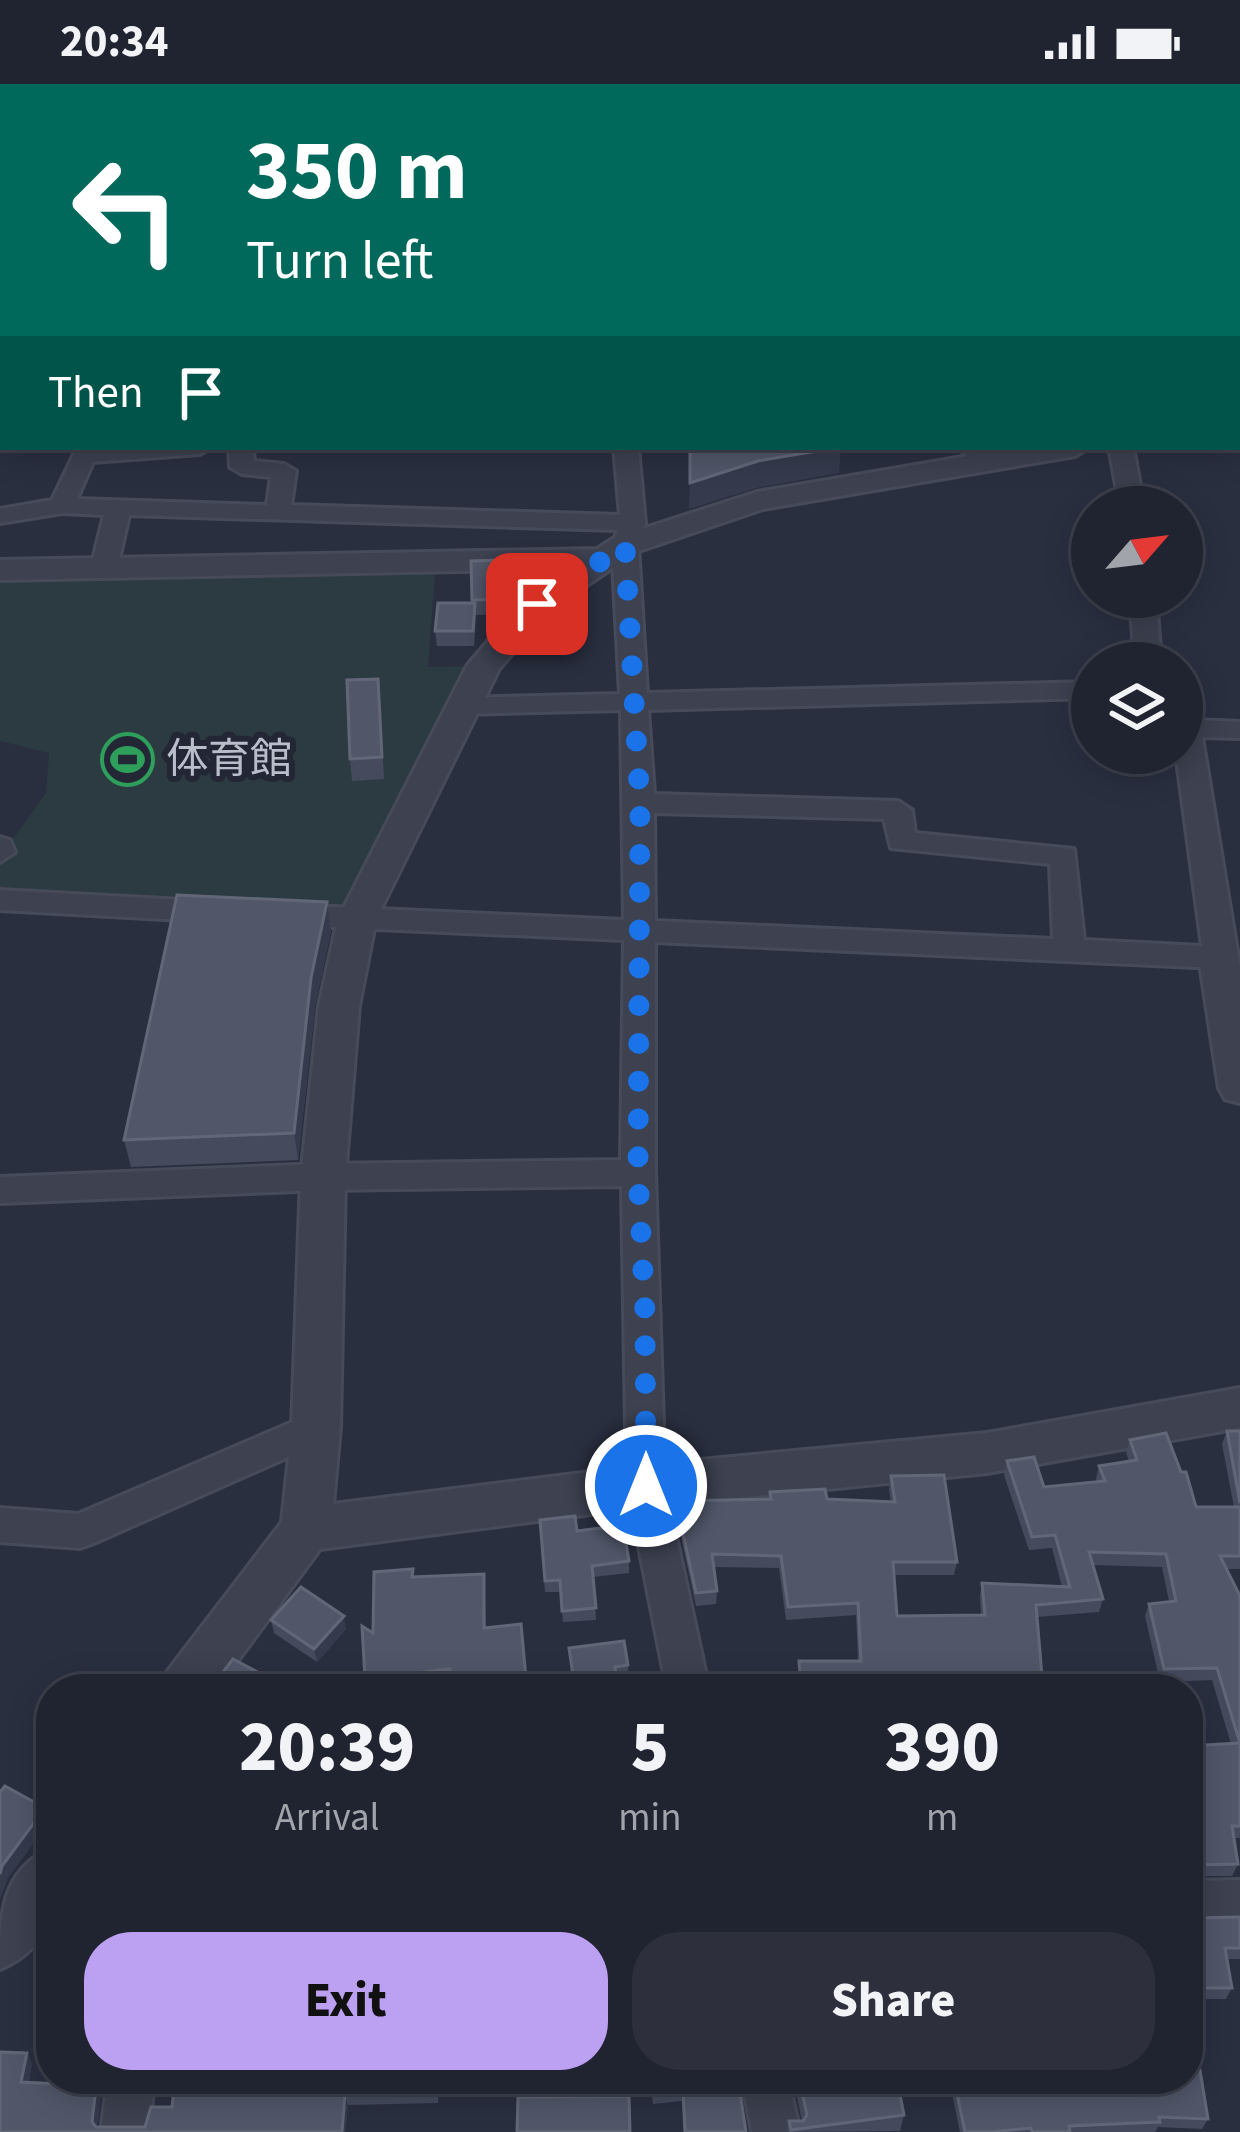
<!DOCTYPE html>
<meta charset="utf-8">
<style>
body{margin:0;font-family:"Source Sans 3","Noto Sans JP",sans-serif;background:#2d2f3c;color:#f1f3f6;height:100vh;display:flex;flex-direction:column;font-size:45px;white-space:nowrap}
*{box-sizing:border-box;margin:0}
p{font-size:39px;color:#a2a4ab}
.icon{flex:none;width:66px;height:66px;fill:none;stroke:currentColor;stroke-width:2;stroke-linecap:round;stroke-linejoin:round}
.map{position:relative;flex:1;overflow:hidden}
.panel{position:absolute;left:36px;top:1590px;width:1167px;height:420px;display:flex;flex-direction:column;background:#202330;border-radius:48px;box-shadow:0 6px 30px #0003,0 0 0 3px #3d404c}
.panel>*{flex:none}
.banner{position:absolute;left:0px;top:0px;width:1242px;height:366px;box-shadow:0 6px 30px #0003,0 0 0 3px #3d404c;background:#00695c;color:#fff;overflow:hidden}
.needle{width:78px;rotate:62deg}
.fabs{position:absolute;left:1071px;top:402px;display:grid;gap:24px}
.fabs a{display:grid;place-items:center;width:132px;height:132px;border-radius:50%;background:#202330;box-shadow:0 6px 30px #0003,0 0 0 3px #3d404c;font-size:60px}
.pin{position:absolute;display:grid;place-items:center;width:102px;height:102px;color:#fff;margin:-51px;border-radius:24px;box-shadow:0 6px 18px #0006}
.me{position:absolute;width:132px;margin:-66px;rotate:0deg;stroke-linejoin:round;filter:drop-shadow(0 0 9px #0008)}
.turn{display:flex;align-items:center;gap:42px;height:252px;padding:0 48px;font-size:54px}
.turn .icon{width:156px;height:156px;stroke-width:2.5}
.turn b{display:block;font-size:84px;line-height:102px}
.then{display:flex;align-items:center;height:114px;padding:0 48px;background:#0003;gap:24px;font-size:45px}
.eta{display:flex;justify-content:space-evenly;align-items:center;height:204px;text-align:center}
.eta b{font-size:72px;font-weight:800;line-height:84px}
.button{display:flex;gap:24px;margin-top:auto;padding:24px 48px}
.button a{flex:1;height:138px;border-radius:48px;background:#bca0f2;color:#111;font-size:48px;font-weight:800;line-height:138px;text-align:center}
.button a+a{background:#2d2f3c;color:#f1f3f6}
.status{display:flex;justify-content:space-between;align-items:center;height:84px;padding:0 60px;background:#202330;direction:ltr}
.status svg{height:33px;fill:currentColor}
.map>svg:first-child{display:block}
.green{fill:#2c3a41}
.lines{fill:none;stroke-linecap:round;stroke-linejoin:round}
.stream{stroke:#1d243d;stroke-width:4.5}
.minor-casing{stroke:#474a59;stroke-width:6}
.tertiary-casing{stroke:#474a59;stroke-width:6}
.minor{fill:#3d4150;fill-rule:evenodd}
.tertiary{fill:#3d4150;fill-rule:evenodd}
.wall{fill:#454b5d}
.shaded-wall{fill:#353a4d}
.building{fill:#515769;stroke:#626778;stroke-width:3}
.route{stroke:#1a73e8;stroke-width:21;stroke-dasharray:0 37.8}
.labels{text-anchor:middle;dominant-baseline:central;stroke-width:12;stroke-linejoin:round;paint-order:stroke}
.poi-label{font-size:42px;fill:#babdca;stroke:#222635;text-anchor:start}
</style>
<div class="status"><b>20:34</b><svg viewBox="0 0 49 12"><path d="M0 12V9h3v3zM5 12V6h3v6zM10 12V3h3v9zM15 12V0h3v12zM26 1h20v11H26zM47 4h2v5h-2z"/></svg></div>
<div class="map">
<svg width="1240" height="2048" viewBox="0 0 1240 2048">
<rect width="100%" height="100%" fill="#2a2f40"/>
<path class="green" d="M436,476L428,583L484,582L357,835L0,816V773L46,709L49,669L0,657V488Z"/>
<g class="lines">
<g class="stream">
<path d="M835,0L940,3"/>
<path d="M7,3L45,0"/>
</g>
<defs>
<g id="minor">
<path d="M430,0H569L571,3H432Z"/>
<rect x="0" y="7" width="3" height="12"/>
<rect x="1239" y="22" width="1" height="12"/>
<rect x="1239" y="54" width="1" height="12"/>
<path d="M0,258L3,259V273L0,272Z"/>
<rect x="1239" y="270" width="1" height="14"/>
<path d="M212,363L200,370L93,378L77,415L267,421L271,393L242,390L230,383L229,363H253L254,377L284,380L296,387L291,421L620,431L614,363H638L645,439L638,461L647,609L1092,598V614L648,626L654,710L898,717L912,726L915,749L1074,765L1084,856L1202,862L1176,669H1182V630L1195,636L1240,638V654L1202,653L1240,885L655,858V1089L665,1402L709,1605H667L627,1402L622,1102L323,1106L0,1119V1093L323,1080L621,1076L624,856L289,841L274,831L289,821L624,836L621,626L461,630L447,622L461,614L620,610L612,461L618,446L129,431L117,484L104,492L91,484L104,431L62,429L0,439V425L52,416L76,366ZM654,729L884,735L891,764L1050,780L1053,855L655,837Z"/>
<path d="M959,363H984L996,378L992,383H976Z"/>
<path d="M1109,363H1133L1144,423H1120Z"/>
<path d="M1130,513H1156L1161,579H1135Z"/>
<path d="M0,753L10,756L15,768L0,778Z"/>
<path d="M0,806L219,818L234,828L219,838L0,826Z"/>
<path d="M316,1328L329,1333L335,1344L329,1355L94,1459L80,1464L0,1458V1424L78,1430Z"/>
<path d="M1240,1796V1840L1188,1841V1797Z"/>
<path d="M108,1995H154L149,2048H101Z"/>
<path d="M742,1995H788L800,2048H752Z"/>
</g>
<g id="tertiary">
<rect x="1239" y="327" width="1" height="18"/>
<path d="M1021,363H1090L1075,372L763,425L636,468L549,527L499,585L376,835L359,922L345,1093L340,1344L333,1420L646,1381L987,1349L1240,1304V1344L987,1389L646,1423L320,1465L217,1605H160L167,1588L282,1438L292,1344L301,1093L319,922L338,835L467,582L525,513L567,485L0,496V476L597,465L614,454L757,408Z"/>
<path d="M1219,860L1233,863L1240,881V1019L1225,1015L1219,1004L1199,873L1205,863Z"/>
<path d="M51,1764C51,1816 57,1862 0,1885C0,1833 0,1787 51,1764Z"/>
</g>
</defs>
<use href="#minor" class="minor-casing"/>
<use href="#tertiary" class="tertiary-casing"/>
<use href="#minor" class="minor"/>
<use href="#tertiary" class="tertiary"/>
</g>
<g class="wall">
<path d="M499,476L502,530L476,531L474,562H437L435,547L472,519L471,477Z"/>
<path d="M380,616L384,695L352,697L350,675Z"/>
<path d="M331,846L315,922L298,1076L131,1083L124,1056Z"/>
<path d="M1227,1347H1240V1485H1226L1240,1512V1754H1234L1238,1780L1232,1792H1189V1830L1193,1834L1240,1833V1875H1227L1232,1904L1226,1915H1188V1662L1231,1660L1212,1596L1160,1598L1145,1532L1149,1520L1169,1517L1162,1483L1093,1481L1103,1515L1099,1528L1037,1533L1042,1592L1039,1605L971,1602L970,1605H798L799,1577H858L856,1531L786,1536L779,1484L713,1483L717,1507L716,1520L696,1522L676,1430V1417L769,1415L770,1408L827,1415L891,1418L889,1405L891,1392L957,1478L954,1491H894L897,1532L981,1531L980,1512L982,1499L1062,1503L1052,1464L1029,1466L1004,1391L1007,1377L1044,1403L1097,1398L1096,1395L1099,1382L1129,1377L1126,1369L1130,1356L1196,1423H1234L1222,1360Z"/>
<path d="M540,1436L577,1447L629,1477V1489L593,1493L596,1536L563,1538L560,1508H545Z"/>
<path d="M413,1485L414,1493L484,1490L486,1543L452,1600L414,1605H367L365,1595L373,1549Z"/>
<path d="M271,1536L346,1545L317,1578L274,1549Z"/>
<path d="M569,1564L628,1581V1597L617,1598L618,1605H573Z"/>
<path d="M51,1923V1966L46,1965L41,1955Z"/>
<path d="M32,1979L29,1998L81,2001L97,2043H145L172,2023L439,1995L438,2019L348,2021L345,2048H0Z"/>
<path d="M650,1995H738L746,2048H684L682,2017L653,2020Z"/>
<path d="M793,1995H897L904,2031L900,2047L787,2048L789,2037H802Z"/>
<path d="M949,1995H1188L1208,2035L1202,2045L1158,2043L1155,2048H960Z"/>
</g>
<g class="shaded-wall">
<path d="M3,326V360L0,368V334Z"/>
<path d="M841,363L839,389L756,404L689,425L690,399L758,377Z"/>
<path d="M327,818L331,846L315,922L298,1076L294,1049L311,894Z"/>
<path d="M344,1532L346,1545L317,1578L314,1565Z"/>
<path d="M45,1724L51,1736L8,1794L0,1815V1790L2,1782Z"/>
<path d="M27,1969L32,1979L27,2008L21,1998Z"/>
<path d="M97,1995H103L97,2047L92,2038Z"/>
<path d="M345,2011L348,2021L345,2048H342Z"/>
</g>
<g class="building">
<path d="M0,277H3V326L0,334Z"/>
<path d="M690,363H841L758,377L690,399Z"/>
<path d="M499,476L501,515L472,516L471,477Z"/>
<path d="M438,519H475L473,547H435Z"/>
<path d="M378,595L382,673L350,675L347,596Z"/>
<path d="M177,811L327,818L311,894L294,1049L124,1056Z"/>
<path d="M1227,1347H1240V1419Z"/>
<path d="M1166,1349L1181,1388H1186L1196,1423H1240V1472H1220L1240,1512V1659L1217,1584L1164,1585L1149,1520L1176,1517L1166,1470L1089,1468L1103,1515L1036,1521L1042,1592L970,1589L971,1599L895,1600L896,1605H801L799,1577H861L858,1519L788,1523L781,1472L712,1470L717,1507L696,1509L676,1417L771,1415L770,1408L825,1405L827,1415L895,1418L891,1392L944,1391L957,1478H893L897,1532L985,1531L982,1499L1070,1503L1055,1451L1032,1453L1007,1377L1034,1373L1044,1403L1105,1397L1099,1382L1137,1376L1130,1356Z"/>
<path d="M575,1432L577,1447L623,1441L629,1477L592,1482L596,1524L562,1527L560,1496L545,1497L540,1436Z"/>
<path d="M413,1485L412,1493L484,1490V1544L521,1540L527,1605H453L450,1585L365,1595L362,1542L373,1549L374,1488Z"/>
<path d="M301,1503L344,1532L314,1565L271,1536Z"/>
<path d="M624,1557L628,1581L615,1583L618,1605H575L569,1564Z"/>
<path d="M233,1575L263,1591L349,1594L346,1605H204L210,1598L217,1596Z"/>
<path d="M1240,1659V1742H1232L1238,1780L1193,1781L1189,1786V1830L1193,1834L1240,1833V1864H1225L1232,1904H1188V1662Z"/>
<path d="M5,1702L45,1724L2,1782L0,1790V1708Z"/>
<path d="M51,1923V1956L41,1955Z"/>
<path d="M1188,1958L1195,1986H1200L1208,2035L1159,2033L1160,2038L1069,2042L1070,2048H1032L1031,2044L991,2048H965L954,1995H1188Z"/>
<path d="M0,1968L27,1969L21,1998L81,2001V1995H97L92,2038L96,2043H145L151,2023H172L175,1995H437L436,2009L345,2011L342,2048H0Z"/>
<path d="M652,1995H738L746,2048H685L683,2007L653,2010Z"/>
<path d="M799,1995H897L904,2031L791,2046L789,2037H803L807,2031Z"/>
<path d="M629,2012L630,2048H517L518,2013Z"/>
</g>
<g class="lines">
<path class="route" d="M537,520L625,461L640,719L638,1089L645,1229L646,1402"/>
</g>
<defs>
<symbol id="stadium-ring" viewBox="-11 -11 22 22"><circle r="9.5" fill="#222635" stroke="#2e9e5b" stroke-width="1.5"/><path d="M0-5a6.5 5 0 1 0 0 10a6.5 5 0 1 0 0-10ZM-3.5-1.8h7v3.6h-7Z" fill="#2e9e5b"/></symbol>
</defs>
<g fill-rule="evenodd">
<use href="#stadium-ring" x="98" y="646" width="59" height="59"/>
</g>
<g class="labels">
<g class="poi-label">
<text x="166" y="676">体育館</text>
</g>
</g>
</svg>
<div class="fabs">
<a><svg class="needle" viewBox="-14 -14 28 28"><path d="M0-13l5 13h-10z" fill="#e53935"/><path d="M0 13l5-13h-10z" fill="#a2a4ab"/></svg></a>
<a><svg class="icon" aria-label="layers" viewBox="0 0 24 24"><path d="M12 4l9 5-9 5-9-5zM3 14l9 5 9-5"/></svg></a>
</div>
<div class="pin" style="left:537px;top:520px;background:#d93025"><svg class="icon" aria-label="arrive" viewBox="0 0 24 24"><path d="M6 21V4h12l-3 4 3 4H6"/></svg></div>
<svg class="me" style="left:646px;top:1402px" viewBox="-20 -20 40 40"><circle r="17" fill="#1a73e8" stroke="#fff" stroke-width="3"/><path d="M0-11L8 9 0 5-8 9z" fill="#fff"/></svg>
<div class="banner">
<div class="turn"><svg class="icon" aria-label="left" viewBox="0 0 24 24"><path d="M17 20v-9H6M10 6l-5 5 5 5"/></svg><div><b>350 m</b>Turn left</div></div>
<div class="then">Then<svg class="icon" aria-label="arrive" viewBox="0 0 24 24"><path d="M6 21V4h12l-3 4 3 4H6"/></svg></div>
</div>
<section class="panel">
<div class="eta">
<div><b>20:39</b><p>Arrival</p></div>
<div><b>5</b><p>min</p></div>
<div><b>390</b><p>m</p></div>
</div>
<div class="button"><a>Exit</a><a>Share</a></div>
</section>
</div>
